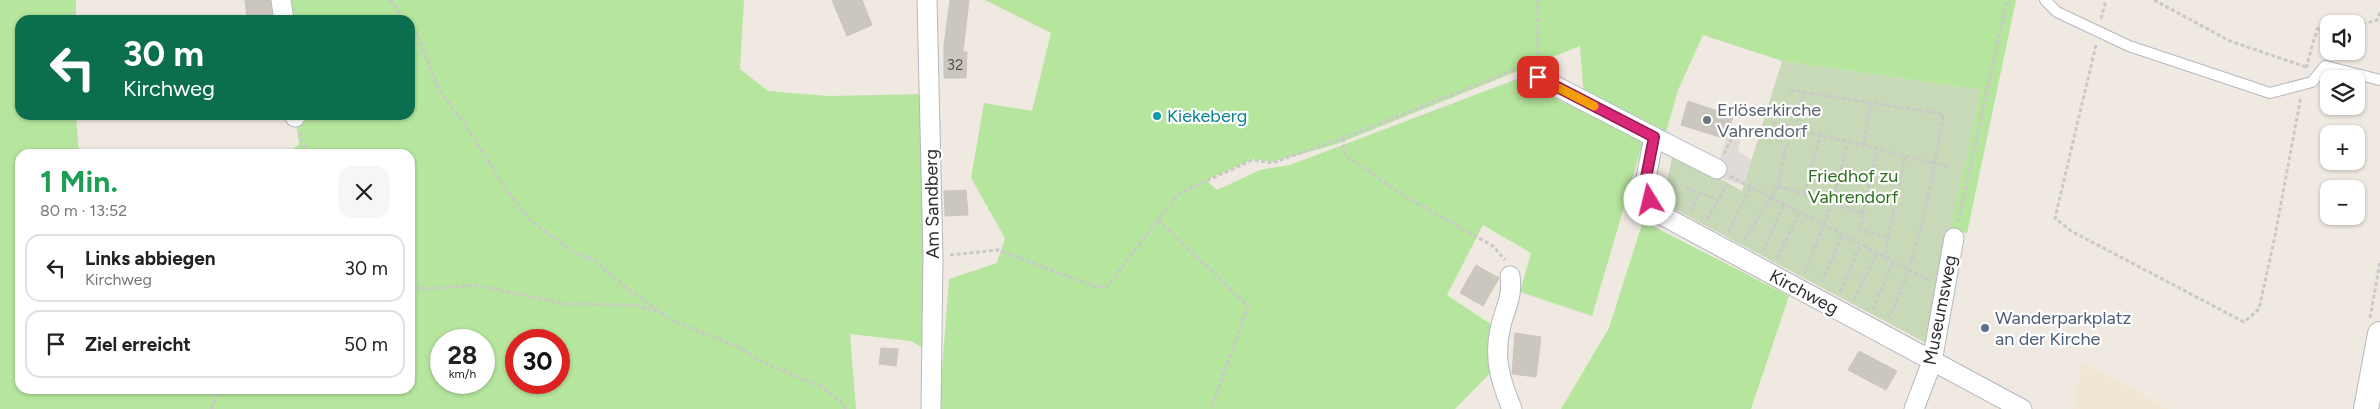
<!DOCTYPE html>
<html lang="de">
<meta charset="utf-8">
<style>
body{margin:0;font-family:Figtree,sans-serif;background:#f6f6f6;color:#222;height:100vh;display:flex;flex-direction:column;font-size:19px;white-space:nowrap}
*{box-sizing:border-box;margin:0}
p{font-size:16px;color:#767676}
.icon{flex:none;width:28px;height:28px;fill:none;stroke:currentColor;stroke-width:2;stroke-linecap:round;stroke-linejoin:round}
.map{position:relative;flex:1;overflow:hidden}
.panel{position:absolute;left:15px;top:149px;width:400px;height:245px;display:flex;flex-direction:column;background:#fff;border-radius:15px;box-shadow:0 1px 4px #0004}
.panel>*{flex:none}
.guide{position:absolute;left:15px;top:15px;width:400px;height:105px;border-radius:15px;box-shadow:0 1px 4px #0004;background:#0b6e4f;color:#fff;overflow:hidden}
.buttons{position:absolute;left:2320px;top:15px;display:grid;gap:10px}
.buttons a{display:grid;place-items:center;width:45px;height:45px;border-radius:10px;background:#fff;box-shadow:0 1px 4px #0004;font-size:25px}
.speed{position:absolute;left:430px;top:329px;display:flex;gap:10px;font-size:25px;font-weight:700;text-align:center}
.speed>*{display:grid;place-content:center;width:65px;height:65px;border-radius:50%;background:#fff;box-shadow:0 1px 4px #0004;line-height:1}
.speed small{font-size:12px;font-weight:400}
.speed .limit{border:8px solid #d22;background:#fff;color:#111}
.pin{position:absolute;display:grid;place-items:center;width:42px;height:42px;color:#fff;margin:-21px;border-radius:10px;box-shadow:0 2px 8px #0006}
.me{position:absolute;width:55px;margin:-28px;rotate:351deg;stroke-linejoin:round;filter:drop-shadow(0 0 4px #0008)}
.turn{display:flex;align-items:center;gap:18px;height:105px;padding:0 25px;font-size:22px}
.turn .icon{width:65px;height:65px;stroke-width:2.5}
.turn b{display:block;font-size:35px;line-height:42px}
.round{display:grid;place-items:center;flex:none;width:52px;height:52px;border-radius:15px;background:#f6f6f6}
.headline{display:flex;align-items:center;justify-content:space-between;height:85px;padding:0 25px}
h1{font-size:30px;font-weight:700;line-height:38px;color:#1e9e55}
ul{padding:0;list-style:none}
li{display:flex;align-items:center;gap:15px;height:68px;margin:0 10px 8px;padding:0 15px;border:2px solid #e0e0e0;border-radius:15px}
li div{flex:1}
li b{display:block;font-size:19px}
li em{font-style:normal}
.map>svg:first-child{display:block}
.education{fill:#f0e6d1}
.green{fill:#b6e59e;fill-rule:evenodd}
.cemetery{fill:#c8d9b8}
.plaza{fill:#dfdcd8}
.building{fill:#cbc7bf;stroke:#cbc5ba}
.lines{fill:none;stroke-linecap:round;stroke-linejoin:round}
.service-casing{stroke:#b4b7c1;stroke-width:12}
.minor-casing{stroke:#b4b7c1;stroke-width:21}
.tertiary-casing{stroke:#b4b7c1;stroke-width:26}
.path{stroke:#c9c9c9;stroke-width:3;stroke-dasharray:4 2.5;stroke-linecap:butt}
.service{stroke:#fff;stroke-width:10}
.minor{stroke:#fff;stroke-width:19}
.tertiary{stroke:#fff;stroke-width:24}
.route-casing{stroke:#8e194d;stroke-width:12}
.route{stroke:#db2777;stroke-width:9}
.slow{stroke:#f59e0b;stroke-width:9}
.culture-dot{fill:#0f9aa8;stroke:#fff;stroke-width:2}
.worship-dot{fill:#6b7280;stroke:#fff;stroke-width:2}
.service-dot{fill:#5c6f8a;stroke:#fff;stroke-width:2}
.labels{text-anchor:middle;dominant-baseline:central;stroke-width:4.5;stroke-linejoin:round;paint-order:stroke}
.number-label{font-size:15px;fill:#555452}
.worship-label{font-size:18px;fill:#5b616d;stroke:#fff;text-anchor:start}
.culture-label{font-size:18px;fill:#0d838f;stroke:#fff;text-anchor:start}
.park-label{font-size:18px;fill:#2c6e1b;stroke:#fff}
.street-label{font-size:18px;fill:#2e2e2e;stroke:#fff}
.service-label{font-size:18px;fill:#4e5e75;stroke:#fff;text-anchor:start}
</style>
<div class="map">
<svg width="2380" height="409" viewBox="0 0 2380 409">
<rect width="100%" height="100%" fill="#efe9e1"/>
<path class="education" d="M2083,363L2168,409H2073Z"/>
<g class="green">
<path d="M0,0H76V20H20V115H76L79,154H20V389H410V154H288L299,144L295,115H410V20H282L280,0H744L740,69L768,91L828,96L926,94L928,351L911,341L850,334L856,409H0ZM441,340H484V382H441ZM516,340H559V382H516Z"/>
<path d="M985,0H2016L1967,233L1950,230L1981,90L1782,61L1703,35L1678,90L1665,136L1584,99L1580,46L1337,144L1272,162L1253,159L1206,180L1217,190L1260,170L1290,165L1517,79L1643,142L1592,316L1520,292L1531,253L1483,225L1447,295L1492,325V371L1455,409H939L949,279L997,263L1005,238L971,178L984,103L1032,111L1051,33Z"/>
<path d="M1643,221L1789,296L1751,409H1561L1609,328Z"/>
</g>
<path class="cemetery" d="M1782,61L1981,90L1926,343L1663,203L1673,152L1742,191Z"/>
<path class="plaza" d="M1729,128L1742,133L1738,151L1752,160L1744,186L1715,176Z"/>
<g class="building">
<path d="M245,0H270L273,20H247Z"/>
<path d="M832,0H862L872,25L847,36Z"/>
<path d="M950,0H969L963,52H967L966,78H944V45Z"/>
<path d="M1688,101L1733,116L1726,139L1681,125Z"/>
<path d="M966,190L968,215L945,216L944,191Z"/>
<path d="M1476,265L1499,278L1483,306L1460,293Z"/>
<path d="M1515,333L1541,337L1536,377L1512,374Z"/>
<path d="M881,348L898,349L896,366L879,364Z"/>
<path d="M1859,351L1897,371L1886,390L1848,370Z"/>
</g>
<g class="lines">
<defs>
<path id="service" d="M2045,0L2057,12L2129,46L2270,93L2312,82L2325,66L2380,80"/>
<g id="minor">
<path d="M281,0L284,20"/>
<path d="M927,0L933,256L931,409"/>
<path d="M1538,77L1654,137L1644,188L1656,212L2022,409"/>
<path d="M295,115V117"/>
<path d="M1654,137L1717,169"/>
<path d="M1510,276C1513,296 1506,306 1501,325C1493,357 1500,380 1512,409"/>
<path d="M1914,409L1932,362L1954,238"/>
</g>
<path id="tertiary" d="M2366,409L2380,334"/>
</defs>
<use href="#service" class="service-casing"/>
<use href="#minor" class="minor-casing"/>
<use href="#tertiary" class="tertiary-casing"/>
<g class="path">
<path d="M390,0L405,20"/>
<path d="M2154,0L2230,41L2306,67"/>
<path d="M2101,19L2106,0"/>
<path d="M410,26L418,36L439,90L467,127L505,188L530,220L574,253L594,260L625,287L671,320L741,348L760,361L822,387L840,401L846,409"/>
<path d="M2356,26L2377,20L2380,12"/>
<path d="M2096,45L2055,218L2071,231L2244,322L2259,309L2275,236L2301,96"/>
<path d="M1538,61V0"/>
<path d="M2306,68L2317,29H2329"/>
<path d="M1790,90L1943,114C1933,175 1923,237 1899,294C1896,301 1893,313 1888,317"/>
<path d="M1773,123L1949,167"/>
<path d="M1795,129L1803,92"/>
<path d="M300,132L307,154"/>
<path d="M1343,138L1344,154L1403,195L1493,246L1505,260"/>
<path d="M1863,146L1871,103"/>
<path d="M1724,154L1736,130L1729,128"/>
<path d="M1730,176L1931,281"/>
<path d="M1778,186L1863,213L1860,230L1888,237L1885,258"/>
<path d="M1686,188L1718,199"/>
<path d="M1805,194L1820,135"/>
<path d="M1690,211L1699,193"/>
<path d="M1863,213L1877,149"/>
<path d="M1158,220L1248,306L1211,409"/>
<path d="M1707,220L1727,184"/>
<path d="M1958,222L2007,0"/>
<path d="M1728,232L1751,187"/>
<path d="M1888,237L1905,157"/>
<path d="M1744,240L1778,186L1790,128"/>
<path d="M1763,251L1784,204"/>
<path d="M950,255L998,250L1096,287L1108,285L1179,193L1253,160L1272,163L1343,138L1524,66"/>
<path d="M1777,258L1799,213"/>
<path d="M1805,273L1832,203L1848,142"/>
<path d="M1822,282L1842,235"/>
<path d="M410,287L426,289L476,285L565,304L637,305L656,311"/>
<path d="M1840,292L1860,245"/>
<path d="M1854,299L1877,253"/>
<path d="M1873,309L1893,262"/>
<path d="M2370,318L2380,262"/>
<path d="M211,409L219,389"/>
</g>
<use href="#service" class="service"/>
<use href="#minor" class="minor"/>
<use href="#tertiary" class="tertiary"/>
</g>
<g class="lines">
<defs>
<path id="route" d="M1538,77L1654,137L1644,188L1650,200"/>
</defs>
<use href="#route" class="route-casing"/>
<use href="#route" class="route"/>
<path class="slow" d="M1559,88L1594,106"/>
</g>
<circle class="culture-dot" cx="1157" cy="116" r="5"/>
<circle class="worship-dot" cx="1707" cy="120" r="5"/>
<circle class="service-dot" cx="1985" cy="328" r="5"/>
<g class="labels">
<g class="number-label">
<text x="955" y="65">32</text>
</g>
<g class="worship-label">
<text x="1717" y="110">Erlöserkirche<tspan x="1717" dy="21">Vahrendorf</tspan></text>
</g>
<g class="culture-label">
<text x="1167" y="116">Kiekeberg</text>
</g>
<g class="park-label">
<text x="1853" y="176">Friedhof zu<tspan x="1853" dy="21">Vahrendorf</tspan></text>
</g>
<g class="street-label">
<text transform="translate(932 204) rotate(-91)">Am Sandberg</text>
<text transform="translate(1804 292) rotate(28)">Kirchweg</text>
<text transform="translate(1940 310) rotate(-79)">Museumsweg</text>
</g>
<g class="service-label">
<text x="1995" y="318">Wanderparkplatz<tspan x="1995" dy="21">an der Kirche</tspan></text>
</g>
</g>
</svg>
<div class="buttons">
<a><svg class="icon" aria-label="sound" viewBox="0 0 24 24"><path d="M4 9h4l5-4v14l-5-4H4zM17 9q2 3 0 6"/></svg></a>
<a><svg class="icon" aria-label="layers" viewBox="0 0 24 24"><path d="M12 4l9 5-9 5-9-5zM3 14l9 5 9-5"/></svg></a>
<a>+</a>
<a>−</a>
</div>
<div class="speed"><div>28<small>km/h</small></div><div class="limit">30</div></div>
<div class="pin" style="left:1538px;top:77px;background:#d93025"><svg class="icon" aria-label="arrive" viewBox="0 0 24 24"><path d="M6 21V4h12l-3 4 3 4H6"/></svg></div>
<svg class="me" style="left:1650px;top:200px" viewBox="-20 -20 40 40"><circle r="19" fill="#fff"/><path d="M0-13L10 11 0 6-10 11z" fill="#db2777"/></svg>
<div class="guide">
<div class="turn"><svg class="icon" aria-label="left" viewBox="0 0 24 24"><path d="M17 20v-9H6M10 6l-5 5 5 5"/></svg><div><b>30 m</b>Kirchweg</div></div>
</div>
<section class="panel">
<div class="headline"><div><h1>1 Min.</h1><p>80 m · 13:52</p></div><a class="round"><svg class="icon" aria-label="close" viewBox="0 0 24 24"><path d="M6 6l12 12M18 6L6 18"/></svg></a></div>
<ul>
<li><svg class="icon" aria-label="left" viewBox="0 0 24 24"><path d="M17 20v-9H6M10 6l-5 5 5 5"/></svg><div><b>Links abbiegen</b><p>Kirchweg</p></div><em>30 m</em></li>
<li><svg class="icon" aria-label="arrive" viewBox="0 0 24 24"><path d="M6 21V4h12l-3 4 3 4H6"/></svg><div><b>Ziel erreicht</b></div><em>50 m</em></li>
</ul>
</section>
</div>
